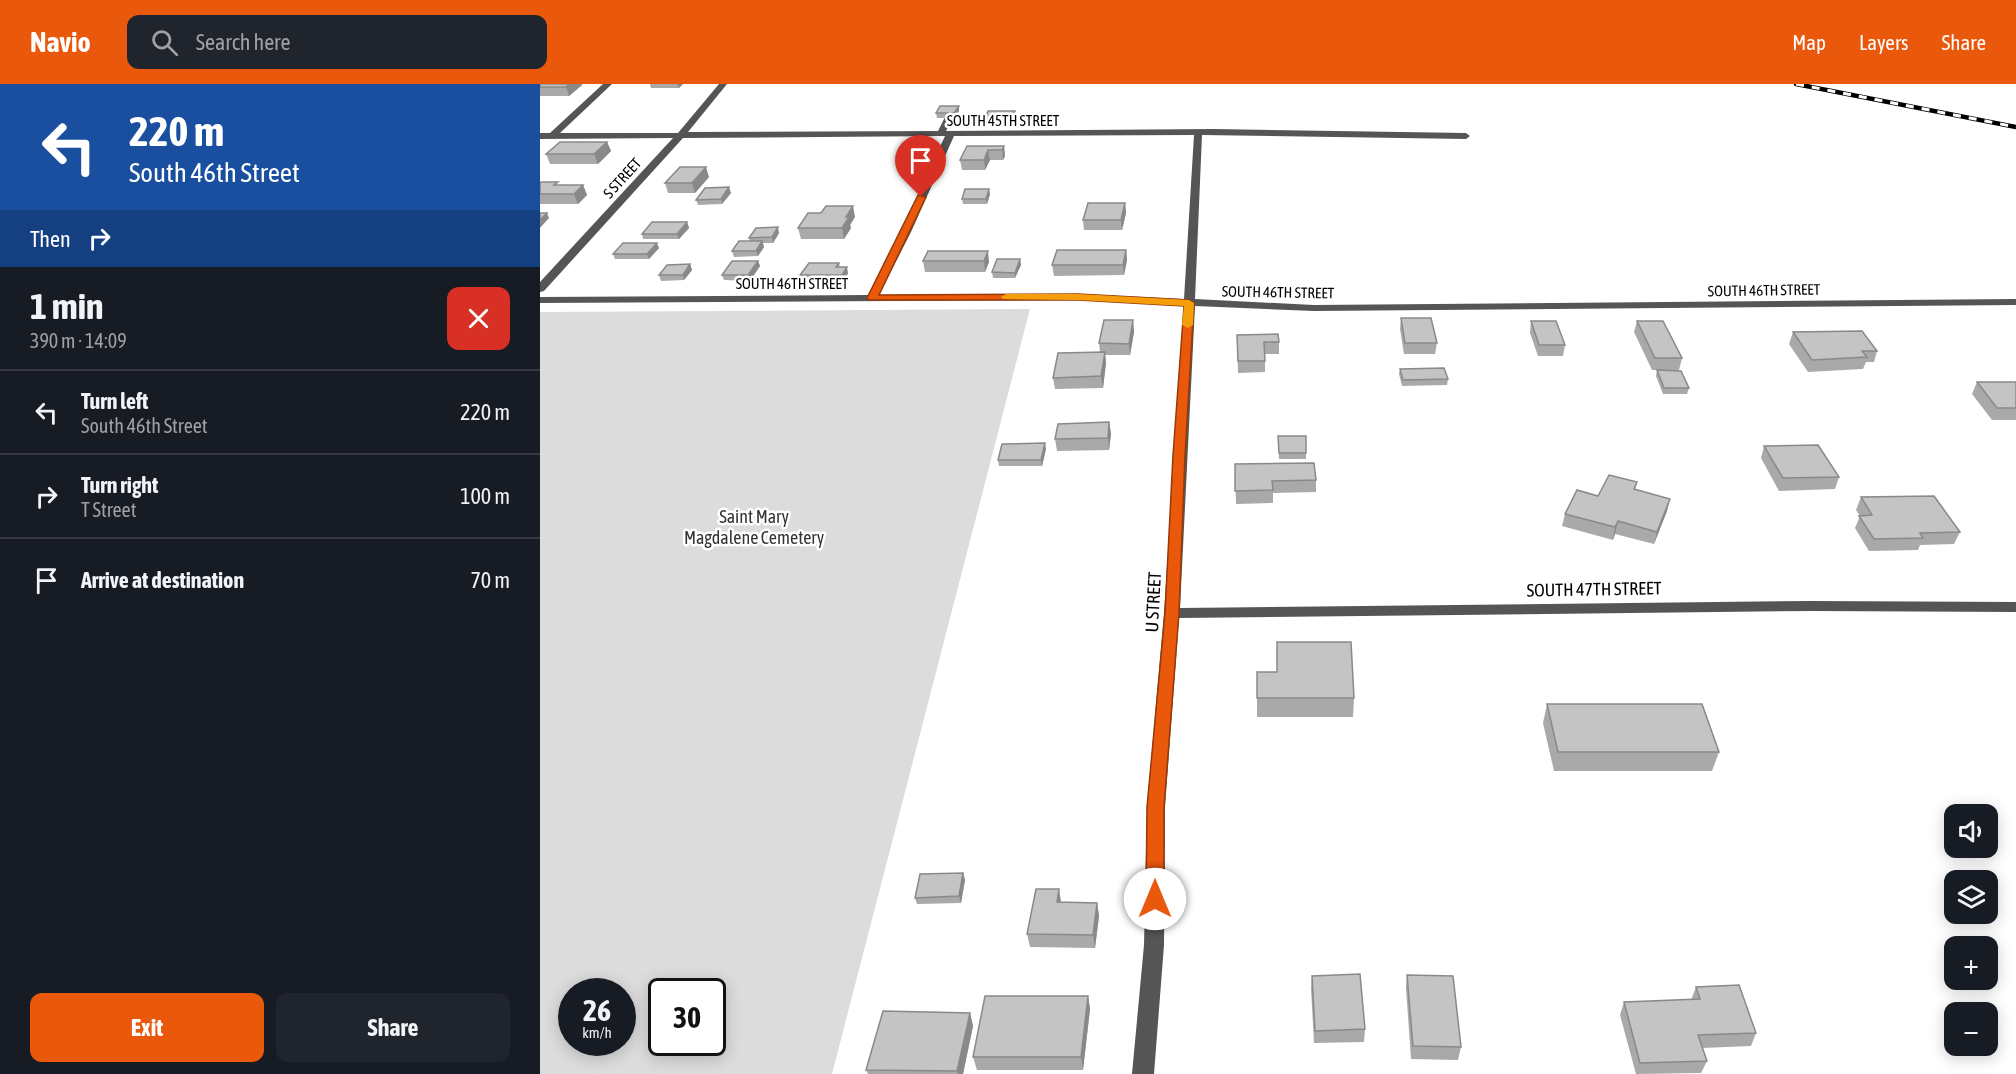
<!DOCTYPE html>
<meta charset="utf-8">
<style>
body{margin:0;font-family:"Asap Condensed",sans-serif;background:#20242c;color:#f1f3f6;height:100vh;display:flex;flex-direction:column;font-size:22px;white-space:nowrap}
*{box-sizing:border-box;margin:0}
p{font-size:20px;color:#9ea1a6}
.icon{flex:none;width:33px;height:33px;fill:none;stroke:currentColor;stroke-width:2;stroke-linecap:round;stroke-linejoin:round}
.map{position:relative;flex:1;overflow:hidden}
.panel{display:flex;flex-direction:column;background:#171b24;width:540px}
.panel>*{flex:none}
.guide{background:#1a4fa0;color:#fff;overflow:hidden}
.fabs{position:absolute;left:1404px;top:720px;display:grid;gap:12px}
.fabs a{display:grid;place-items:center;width:54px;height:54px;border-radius:12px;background:#171b24;box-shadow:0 3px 15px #0003;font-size:30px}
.speed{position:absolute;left:18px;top:894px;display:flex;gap:12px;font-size:30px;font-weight:700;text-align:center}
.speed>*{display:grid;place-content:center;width:78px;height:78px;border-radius:50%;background:#171b24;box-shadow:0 3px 15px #0003;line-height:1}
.speed small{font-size:15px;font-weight:400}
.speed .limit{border:3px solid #111;border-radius:9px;background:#fff;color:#111}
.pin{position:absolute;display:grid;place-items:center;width:51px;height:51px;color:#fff;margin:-62px -26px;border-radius:50% 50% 50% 0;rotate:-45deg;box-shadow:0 0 6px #0007}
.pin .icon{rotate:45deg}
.me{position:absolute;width:66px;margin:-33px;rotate:0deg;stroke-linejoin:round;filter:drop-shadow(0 0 4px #0008)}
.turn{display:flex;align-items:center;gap:21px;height:126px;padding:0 30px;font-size:27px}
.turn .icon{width:78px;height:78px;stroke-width:2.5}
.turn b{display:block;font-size:42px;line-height:51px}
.then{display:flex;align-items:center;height:57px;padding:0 30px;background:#0003;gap:12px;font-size:22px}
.round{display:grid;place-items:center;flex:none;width:63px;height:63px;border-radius:12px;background:#20242c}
.summary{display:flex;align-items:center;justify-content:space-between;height:102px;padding:0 30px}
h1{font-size:36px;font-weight:700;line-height:45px}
.cta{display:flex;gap:12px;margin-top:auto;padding:12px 30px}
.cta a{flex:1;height:69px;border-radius:12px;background:#ea580c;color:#fff;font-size:24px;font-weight:700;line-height:69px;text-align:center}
.cta a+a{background:#20242c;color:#f1f3f6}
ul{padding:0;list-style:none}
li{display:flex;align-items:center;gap:18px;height:84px;padding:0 30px;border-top:2px solid #363941}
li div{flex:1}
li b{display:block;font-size:22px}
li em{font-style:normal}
header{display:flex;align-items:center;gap:36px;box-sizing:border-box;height:84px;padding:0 30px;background:#ea580c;color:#fff}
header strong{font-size:28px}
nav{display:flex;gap:33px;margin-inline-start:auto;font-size:21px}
.search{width:420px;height:54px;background:#20242c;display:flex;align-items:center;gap:15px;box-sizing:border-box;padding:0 21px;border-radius:12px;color:#9ea1a6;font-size:22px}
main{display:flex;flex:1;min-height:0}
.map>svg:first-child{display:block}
.green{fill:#dcdcdc;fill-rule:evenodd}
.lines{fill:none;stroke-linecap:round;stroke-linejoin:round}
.minor{fill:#555;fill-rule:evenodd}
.rail-casing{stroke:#000;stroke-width:4.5}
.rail{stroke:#fff;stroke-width:3;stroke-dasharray:8;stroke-linecap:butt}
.wall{fill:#a9a9a9}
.shaded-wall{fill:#898989}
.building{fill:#c4c4c4;stroke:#898989;stroke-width:1.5}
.route{fill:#ea580c;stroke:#983908;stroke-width:1.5}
.slow{fill:#f59e0b}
.labels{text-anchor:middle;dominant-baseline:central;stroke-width:5;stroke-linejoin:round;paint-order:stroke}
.far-street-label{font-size:15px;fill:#000;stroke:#fff}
.park-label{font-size:18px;fill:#333;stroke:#fff}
.street-label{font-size:18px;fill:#000;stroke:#fff}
</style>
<header>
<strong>Navio</strong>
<div class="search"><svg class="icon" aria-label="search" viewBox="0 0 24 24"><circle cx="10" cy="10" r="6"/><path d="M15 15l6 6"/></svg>Search here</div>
<nav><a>Map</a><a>Layers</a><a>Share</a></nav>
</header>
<main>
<section class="panel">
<div class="guide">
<div class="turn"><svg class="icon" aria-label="left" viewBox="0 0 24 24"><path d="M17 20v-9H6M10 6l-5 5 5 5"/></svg><div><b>220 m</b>South 46th Street</div></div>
<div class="then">Then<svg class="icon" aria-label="right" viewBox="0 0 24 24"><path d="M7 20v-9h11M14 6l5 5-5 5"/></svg></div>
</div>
<div class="summary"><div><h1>1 min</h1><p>390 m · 14:09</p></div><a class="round" style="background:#d93025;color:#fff"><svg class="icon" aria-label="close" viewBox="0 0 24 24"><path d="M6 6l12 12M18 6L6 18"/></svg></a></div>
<ul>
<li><svg class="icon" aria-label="left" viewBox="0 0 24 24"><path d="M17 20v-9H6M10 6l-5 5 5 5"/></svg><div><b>Turn left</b><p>South 46th Street</p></div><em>220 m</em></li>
<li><svg class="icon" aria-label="right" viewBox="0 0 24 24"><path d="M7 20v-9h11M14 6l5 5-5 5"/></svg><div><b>Turn right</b><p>T Street</p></div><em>100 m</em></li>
<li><svg class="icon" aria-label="arrive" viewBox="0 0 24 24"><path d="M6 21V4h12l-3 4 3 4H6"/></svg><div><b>Arrive at destination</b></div><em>70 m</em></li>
</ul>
<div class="cta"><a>Exit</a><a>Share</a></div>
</section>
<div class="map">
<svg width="1476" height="990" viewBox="0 0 1476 990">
<rect width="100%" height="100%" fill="#fff"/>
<path class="green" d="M490,225L292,990H0V228ZM32,908H82V958H32ZM122,908H172V958H122Z"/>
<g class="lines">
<path class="minor" d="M63,0H72L20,49H138L179,0H187L148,48L398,47L405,33L408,32L412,35L406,47L674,45L926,49L930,52L926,55L662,51L655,215L774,221L1476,215V221L774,227L655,222L640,524L1271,517L1476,518V528L1271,527L639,534L625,723L624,861L614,990H592L604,861L607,723L624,529L644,221L538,216L0,219V213L328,211L361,148L405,52L143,54L4,207L0,208V198L133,54L0,55V49H10ZM654,51L644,215L538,210L339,211L371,148L414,52Z"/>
<defs>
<path id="rail" d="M1256,0L1476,43"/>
</defs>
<use href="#rail" class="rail-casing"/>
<use href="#rail" class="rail"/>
</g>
<g class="wall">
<path d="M0,0L42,1L29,12H0Z"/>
<path d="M110,0H143L139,4H111Z"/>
<path d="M419,27L415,34H397L396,29Z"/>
<path d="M475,27V32L472,40H445V35Z"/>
<path d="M67,58L71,67L58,80H10L6,70Z"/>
<path d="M427,62H464L465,72L463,76H450L445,86H422L420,76Z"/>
<path d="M169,93L155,109H128L125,99Z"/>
<path d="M0,99L19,101H43L47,111L38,120H0Z"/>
<path d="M191,109L182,120L158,121L156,116Z"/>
<path d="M450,110L447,120H423L422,115Z"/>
<path d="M585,119L586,129L582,146H544L543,136Z"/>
<path d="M315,133L310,141L311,144L304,155H261L258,144Z"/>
<path d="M147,138L149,144L139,155H103L102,150Z"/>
<path d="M239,149L233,159H223L224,163L218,172L194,173L192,167L210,157L209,154Z"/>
<path d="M119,164L109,175H75L73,170Z"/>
<path d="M586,166L587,176L584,191L514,192L512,181Z"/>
<path d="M388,167L449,178L445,188H385L383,177Z"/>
<path d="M480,175L481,181L475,194H453L452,188Z"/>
<path d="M218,177L220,182L210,197L184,196L182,191Z"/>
<path d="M299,179L300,183L308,189L304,197H262L260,191Z"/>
<path d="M150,180L152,186L144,196L121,197L119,191Z"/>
<path d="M861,234L897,259L895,270H864L860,245Z"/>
<path d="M593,236L594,248L590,271H565L566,279L563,304L515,305L513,294L560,268L559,259Z"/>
<path d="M991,237L1025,261L1023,272H998L990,249Z"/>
<path d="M1097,237L1142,274L1139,286H1112L1094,248Z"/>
<path d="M1253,248L1337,267L1334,278H1326L1323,285L1268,288L1249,260Z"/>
<path d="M697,251L739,258V270H725V288L698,289Z"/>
<path d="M860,285L908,295L907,301L862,302L859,290Z"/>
<path d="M1117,286L1149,304L1147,310H1123L1116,292Z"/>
<path d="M1437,298H1476V336H1452L1432,310Z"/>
<path d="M569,338L571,350L569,366L517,367L515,355Z"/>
<path d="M738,352H766V375H739Z"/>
<path d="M1224,362L1299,393L1295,405L1239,407L1221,374Z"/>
<path d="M506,365L502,382H459L458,376Z"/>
<path d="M695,380L776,396V408L733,409V419L696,420Z"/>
<path d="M1097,398L1095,406L1127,427L1114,460L1075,450L1073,456L1022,442L1025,430L1058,412Z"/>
<path d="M1321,413L1420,448L1414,460L1380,461L1378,466L1329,467L1315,444L1320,432L1316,426Z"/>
<path d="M717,614H814L813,633H717Z"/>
<path d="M1007,620L1179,668L1172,687H1014L1003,639Z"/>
<path d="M423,789L425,796L421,819L377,820L375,814Z"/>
<path d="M521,818L557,819L559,832L555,864L490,863L487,850Z"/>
<path d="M867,891L921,963L918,976L871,975L866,904Z"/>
<path d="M772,892L825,945L824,958L774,959L771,904Z"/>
<path d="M1156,903L1216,949L1211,962L1162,964L1167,977L1161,989L1096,990L1080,931L1084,918L1151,916Z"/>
<path d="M548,912L550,925L543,986H437L433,973Z"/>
<path d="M430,929L433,942L423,990H328L326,986Z"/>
</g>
<g class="shaded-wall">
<path d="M29,0H42V1L29,12L26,3Z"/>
<path d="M137,0H143L139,4Z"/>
<path d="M419,22V27L415,34L414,29Z"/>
<path d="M475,27V32L472,40L471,35Z"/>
<path d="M67,58L71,67L58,80L54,70Z"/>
<path d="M464,62L465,72L463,76L462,66Z"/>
<path d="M448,66L450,76L445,86L444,76Z"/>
<path d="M166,83L169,93L155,109L152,99Z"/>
<path d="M43,101L47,111L38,120L34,110Z"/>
<path d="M189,103L191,109L182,120L181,115Z"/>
<path d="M449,105L450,110L447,120L446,115Z"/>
<path d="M585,119L586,129L582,146L581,136Z"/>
<path d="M313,122L315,133L310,141L311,144L304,155L302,144L306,133Z"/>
<path d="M7,129L9,134L0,144V136Z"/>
<path d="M147,138L149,144L139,155L137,150Z"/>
<path d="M238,143L239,149L233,159L232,153Z"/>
<path d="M222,157L224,163L218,172L216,167Z"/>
<path d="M117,159L119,164L109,175L107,170Z"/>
<path d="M586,166L587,176L584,191L583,181Z"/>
<path d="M448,167L449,178L445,188L444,177Z"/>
<path d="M480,175L481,181L475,194V189Z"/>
<path d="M218,177L220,182L210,197L208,191Z"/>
<path d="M150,180L152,186L144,196L143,191Z"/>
<path d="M307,183L308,189L304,197L302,191Z"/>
<path d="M593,236L594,248L590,271L589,260Z"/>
<path d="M565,268L566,279L563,304L561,292Z"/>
<path d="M569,338L571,350L569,366L568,354Z"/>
<path d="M505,359L506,365L502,382L501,376Z"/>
<path d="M1130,415L1127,427L1114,460L1117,448Z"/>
<path d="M1078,437L1075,450L1073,456L1075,443Z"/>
<path d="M423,789L425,796L421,819L419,812Z"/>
<path d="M519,805L521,818H517Z"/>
<path d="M557,819L559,832L555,864L553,851Z"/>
<path d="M548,912L550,925L543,986L541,973Z"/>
<path d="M430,929L433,942L423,990H418L417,987Z"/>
</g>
<g class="building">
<path d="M0,0H29L26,3H0Z"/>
<path d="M400,22H419L414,29H396Z"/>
<path d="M448,27H475L471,35H445Z"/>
<path d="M20,58H67L54,70H6Z"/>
<path d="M427,62H464L462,66H448L444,76H420Z"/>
<path d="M140,83H166L152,99H125Z"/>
<path d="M1,98H18L14,101H43L34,110H0V99Z"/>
<path d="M189,103L181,115L156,116L165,104Z"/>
<path d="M425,105H449L446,115H422Z"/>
<path d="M548,119H585L581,136H543Z"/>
<path d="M286,122H313L306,133H309L302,144H258L268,129H281Z"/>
<path d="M0,129H7L0,136Z"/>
<path d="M112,138H147L137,150H102Z"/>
<path d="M238,143L232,153L209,154L216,144Z"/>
<path d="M199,157H222L216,167H192Z"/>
<path d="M83,159H117L107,170H73Z"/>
<path d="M517,166H586L583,181H512Z"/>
<path d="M388,167H448L444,177H383Z"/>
<path d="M457,175H480L475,189L452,188Z"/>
<path d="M192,177H218L208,191H182Z"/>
<path d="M269,179H299L296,183H307L302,191H260Z"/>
<path d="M150,180L143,191H119L127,181Z"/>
<path d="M861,234H891L897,259H865Z"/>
<path d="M564,236H593L589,260L559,259Z"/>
<path d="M991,237H1016L1025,261H999Z"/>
<path d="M1097,237H1123L1142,274H1115Z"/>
<path d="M1322,247L1337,267H1322L1327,273L1272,276L1253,248Z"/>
<path d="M738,250L739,258H724L725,277H698L697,251Z"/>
<path d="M565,268L561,292L513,294L518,269Z"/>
<path d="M904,284L908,295L863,296L860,285Z"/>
<path d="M1117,286L1141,287L1149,304H1124Z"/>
<path d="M1437,298H1476V324H1457Z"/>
<path d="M569,338L568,354L515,355L518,340Z"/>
<path d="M738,352H766V369H739Z"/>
<path d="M505,359L501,376H458L462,360Z"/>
<path d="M1278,361L1299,393L1243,394L1224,362Z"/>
<path d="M774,379L776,396L732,397L733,406L695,407V380Z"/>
<path d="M1069,391L1097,398L1094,405L1130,415L1117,448L1078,437L1075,443L1025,430L1037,406L1058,412Z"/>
<path d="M1394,412L1420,448L1380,449L1383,454L1334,455L1319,432L1332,431L1321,413Z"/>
<path d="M737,558H811L814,614H717V588H737Z"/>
<path d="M1007,620H1162L1179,668H1018Z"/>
<path d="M423,789L419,812L375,814L380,790Z"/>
<path d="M496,805H519L517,818L557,819L553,851L487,850Z"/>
<path d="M820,890L825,945L775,947L772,892Z"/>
<path d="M867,891L913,892L921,963L873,962Z"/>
<path d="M1199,901L1216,949L1158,951L1167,977L1100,979L1084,918L1160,915L1156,903Z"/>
<path d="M445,912H548L541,973H433Z"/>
<path d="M343,927L430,929L417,987L326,986Z"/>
</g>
<path class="route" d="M378,111L386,113L339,211L538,210L649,216L654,219L645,371L639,529L624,723V815L621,820L615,822L608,820L606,815L607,723L625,529L633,371L644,222L538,216H329L327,214Z"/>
<path class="slow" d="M466,210H538L649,216L654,219L653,241L648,244L642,241L644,222L538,216L463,215L461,213Z"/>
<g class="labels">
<g class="far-street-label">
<text x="463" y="36">SOUTH 45TH STREET</text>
<text transform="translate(82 94) rotate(-48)">S STREET</text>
<text x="252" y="199">SOUTH 46TH STREET</text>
<text transform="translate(1224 206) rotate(-1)">SOUTH 46TH STREET</text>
<text transform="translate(738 208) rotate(1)">SOUTH 46TH STREET</text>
</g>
<g class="park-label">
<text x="214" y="432">Saint Mary<tspan x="214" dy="21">Magdalene Cemetery</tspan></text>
</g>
<g class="street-label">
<text transform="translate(1054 505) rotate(-1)">SOUTH 47TH STREET</text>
<text transform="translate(613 518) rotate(-87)">U STREET</text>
</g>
</g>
</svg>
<div class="fabs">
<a><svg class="icon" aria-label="sound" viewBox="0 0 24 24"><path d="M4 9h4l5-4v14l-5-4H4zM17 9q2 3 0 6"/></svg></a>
<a><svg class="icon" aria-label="layers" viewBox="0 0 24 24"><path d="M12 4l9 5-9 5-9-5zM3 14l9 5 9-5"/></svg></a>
<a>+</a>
<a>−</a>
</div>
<div class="speed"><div>26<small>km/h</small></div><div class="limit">30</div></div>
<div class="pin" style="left:381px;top:113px;background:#d93025"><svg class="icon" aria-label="arrive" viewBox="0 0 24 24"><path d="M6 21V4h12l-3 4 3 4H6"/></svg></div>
<svg class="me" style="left:615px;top:815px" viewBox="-20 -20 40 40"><circle r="19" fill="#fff"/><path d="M0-13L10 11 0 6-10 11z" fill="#ea580c"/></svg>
</div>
</main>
